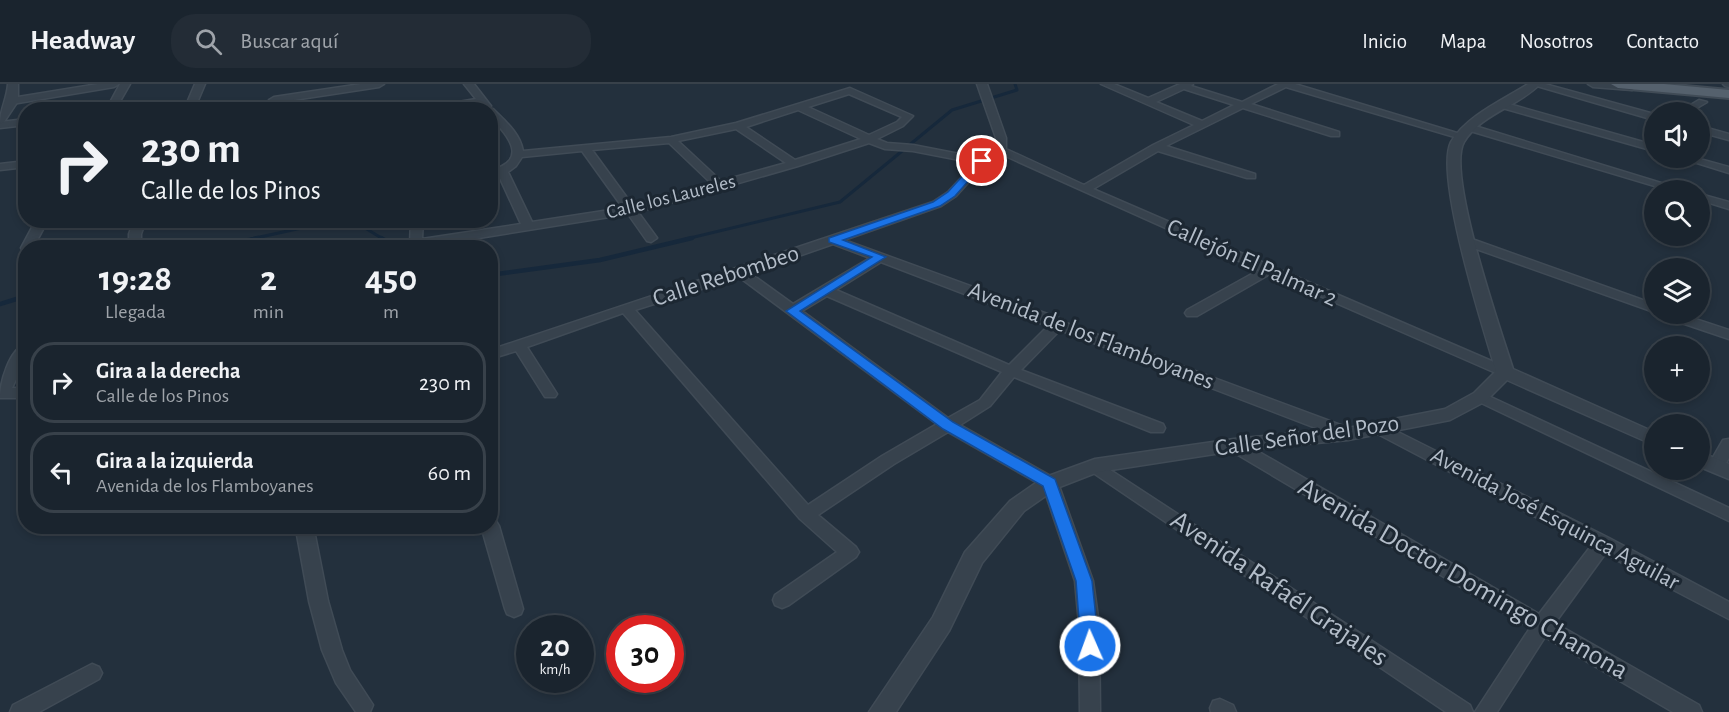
<!DOCTYPE html>
<html lang="es">
<meta charset="utf-8">
<style>
body{margin:0;font-family:"Alegreya Sans",sans-serif;background:#232c36;color:#f1f3f6;height:100vh;display:flex;flex-direction:column;font-size:22px;white-space:nowrap}
*{box-sizing:border-box;margin:0}
p{font-size:20px;color:#9fa4aa}
.icon{flex:none;width:33px;height:33px;fill:none;stroke:currentColor;stroke-width:2;stroke-linecap:round;stroke-linejoin:round}
.map{position:relative;flex:1;overflow:hidden}
.details{position:absolute;left:18px;top:156px;width:480px;height:294px;display:flex;flex-direction:column;background:#1a242e;border-radius:24px;box-shadow:0 3px 9px #0003,0 0 0 2px #38414a}
.details>*{flex:none}
.guide{position:absolute;left:18px;top:18px;width:480px;height:126px;border-radius:24px;box-shadow:0 3px 9px #0003,0 0 0 2px #38414a;background:#1a242e;color:#f1f3f6;overflow:hidden}
.controls{position:absolute;left:1644px;top:18px;display:grid;gap:12px}
.controls a{display:grid;place-items:center;width:66px;height:66px;border-radius:50%;background:#1a242e;box-shadow:0 3px 9px #0003,0 0 0 2px #38414a;font-size:30px}
.speed{position:absolute;left:516px;top:531px;display:flex;gap:12px;font-size:30px;font-weight:700;text-align:center}
.speed>*{display:grid;place-content:center;width:78px;height:78px;border-radius:50%;background:#1a242e;box-shadow:0 3px 9px #0003,0 0 0 2px #38414a;line-height:1}
.speed small{font-size:15px;font-weight:400}
.speed .limit{border:9px solid #d22;background:#fff;color:#111}
.pin{position:absolute;display:grid;place-items:center;width:51px;height:51px;color:#fff;margin:-26px;border:3px solid #fff;border-radius:50%;box-shadow:0 2px 6px #0007}
.me{position:absolute;width:66px;margin:-33px;rotate:358deg;stroke-linejoin:round;filter:drop-shadow(0 0 4px #0008)}
.turn{display:flex;align-items:center;gap:21px;height:126px;padding:0 24px;font-size:27px}
.turn .icon{width:78px;height:78px;stroke-width:2.5}
.turn b{display:block;font-size:42px;line-height:51px}
.eta{display:flex;justify-content:space-evenly;align-items:center;height:102px;text-align:center}
.eta b{font-size:36px;font-weight:700;line-height:42px}
ul{padding:0;list-style:none}
li{display:flex;align-items:center;gap:18px;height:81px;margin:0 12px 9px;padding:0 12px;border:3px solid #38414a;border-radius:24px}
li div{flex:1}
li b{display:block;font-size:22px}
li em{font-style:normal}
header{display:flex;align-items:center;gap:36px;box-sizing:border-box;height:84px;padding:0 30px;background:#1a242e;border-bottom:2px solid #38414a}
header strong{font-size:28px}
nav{display:flex;gap:33px;margin-inline-start:auto;font-size:21px}
.search{width:420px;height:54px;background:#232c36;display:flex;align-items:center;gap:15px;box-sizing:border-box;padding:0 21px;border-radius:24px;color:#9fa4aa;font-size:22px}
.map>svg:first-child{display:block}
.lines{fill:none;stroke-linecap:round;stroke-linejoin:round}
.stream-far1{stroke:#16283b;stroke-width:3}
.stream{stroke:#16283b;stroke-width:4.5}
.minor-casing{stroke:#404b56;stroke-width:3}
.tertiary-casing{stroke:#404b56;stroke-width:3}
.primary-casing{stroke:#404b56;stroke-width:4}
.minor{fill:#37424d;fill-rule:evenodd}
.tertiary{fill:#37424d;fill-rule:evenodd}
.primary{fill:#55616d;fill-rule:evenodd}
.route{fill:#1a73e8;stroke:#114b97;stroke-width:1.5}
.labels{text-anchor:middle;dominant-baseline:central;stroke-width:6;stroke-linejoin:round;paint-order:stroke}
.far-street-label{font-size:20px;fill:#b3bdc9;stroke:#1c2732}
.street-label{font-size:24px;fill:#b3bdc9;stroke:#1c2732}
.near-street-label{font-size:28px;fill:#b3bdc9;stroke:#1c2732}
</style>
<header>
<strong>Headway</strong>
<div class="search"><svg class="icon" aria-label="search" viewBox="0 0 24 24"><circle cx="10" cy="10" r="6"/><path d="M15 15l6 6"/></svg>Buscar aquí</div>
<nav><a>Inicio</a><a>Mapa</a><a>Nosotros</a><a>Contacto</a></nav>
</header>
<div class="map">
<svg width="1729" height="628" viewBox="0 0 1729 628">
<rect width="100%" height="100%" fill="#23303d"/>
<g class="lines">
<g class="stream-far1">
<path d="M352,136L383,155"/>
<path d="M251,155L338,136"/>
<path d="M686,155L840,118L952,26L1017,6L1015,0"/>
</g>
<g class="stream">
<path d="M381,154L398,164"/>
<path d="M211,164L258,154"/>
<path d="M490,191L600,176L692,154"/>
<path d="M0,220L26,212"/>
</g>
<defs>
<g id="minor">
<path d="M98,0H119L114,3L12,20L7,17L12,14Z"/>
<path d="M120,0H130L115,26H106Z"/>
<path d="M195,0H205L194,26H184Z"/>
<path d="M361,0H384L379,3L274,19L269,16L274,13Z"/>
<path d="M464,0H474L491,22L489,24H483L480,20L440,26H412L476,15Z"/>
<path d="M977,0H987L1006,54V65L1084,101L1153,61L1194,41L1101,0H1114L1148,14L1180,0H1193L1191,2L1242,18L1278,0H1295L1467,52L1458,54L1286,3L1251,20L1339,48V52H1331L1243,24L1166,62L1255,90V94H1247L1158,67L1093,105L1510,285L1512,288L1510,291L1505,293L1270,190L1197,232H1187L1185,229L1187,226L1259,186L1001,70L986,79L956,112L941,122L844,156L1064,236L1066,239L1354,346L1356,350L1354,354H1342L1060,246L1021,286L1163,340L1165,344L1163,348H1151L1014,293L990,322L960,341L1056,395L1058,399L1093,497L1099,540L1100,628H1080L1079,540L1075,497L1043,402L948,348L894,380L818,431L856,463L859,468L856,473L789,521L782,524L775,521L773,516L775,511L837,468L800,435L623,229L527,263L557,310L555,313H545L516,267L490,275V266L933,118L948,108L975,79L913,67L885,65L869,59L798,82L638,128L657,154L651,158L647,157L628,130L417,164L410,160L411,136H423L422,155L521,140L498,90L490,92V86C530,77 508,51 490,33V26L487,25H493C505,37 520,49 523,67L671,53L736,39L850,4L913,32L903,42L877,55L887,59L913,61L980,74L996,65V54ZM1184,5L1234,21L1202,37L1156,18ZM849,10L902,33L897,38L869,51L808,23ZM798,26L861,55L795,76L746,43ZM736,45L786,79L721,97L678,57ZM669,59L712,100L633,122L592,66ZM582,67L623,124L532,138L508,88L516,82L522,73ZM833,160L870,174L793,220L750,189ZM881,178L1048,242L1009,281L836,206ZM739,193L937,340L882,372L808,421L635,226ZM827,212L1002,288L980,316L948,334L802,227Z"/>
<path d="M1530,0H1545L1654,30V36Z"/>
<path d="M1588,0H1629L1637,3L1632,6L1593,3Z"/>
<path d="M1723,0H1729V3L1725,2Z"/>
<path d="M1699,16L1707,18L1690,28H1679Z"/>
<path d="M1502,18L1654,61V67L1499,23L1497,21Z"/>
<path d="M26,35V41L0,44V38Z"/>
<path d="M1467,42H1475L1684,106H1668L1467,46Z"/>
<path d="M1700,42L1729,50V56L1700,48Z"/>
<path d="M1681,74H1696L1729,83V89Z"/>
<path d="M26,77V83L0,86V80Z"/>
<path d="M1700,110L1729,118V125L1700,116Z"/>
<path d="M36,136H48L33,164H26V167H23L21,164Z"/>
<path d="M134,136H146L141,150V164H129V150Z"/>
<path d="M1469,154L1654,220V228L1465,161L1463,158Z"/>
<path d="M1662,230H1680L1729,246V255L1664,233Z"/>
<path d="M26,260V274L12,304H26V314H0C0,299 9,265 26,260Z"/>
<path d="M1480,308L1729,424V437L1475,316L1473,313Z"/>
<path d="M1380,339L1609,454L1729,518V535L1605,470L1555,539L1699,621L1702,628H1673L1545,553L1497,628H1475L1530,544L1228,365L1226,361L1228,357H1240L1539,530L1591,462L1374,348L1372,344L1374,340Z"/>
<path d="M1729,355V374L1722,386H1710L1708,382L1723,356Z"/>
<path d="M1095,376L1470,621L1473,628H1446L1089,386L1087,382L1089,378Z"/>
<path d="M490,436L496,437L499,442L523,525L521,530L514,533L507,530L505,525L481,442H490Z"/>
<path d="M294,442H311L315,451L328,517L342,566L350,586L373,621L370,628H356L336,599L322,566L309,517L297,451Z"/>
<path d="M92,580L99,583L102,589L99,595L39,628H10L13,621Z"/>
<path d="M1220,615L1233,621L1236,628H1211L1210,624L1213,617Z"/>
</g>
<g id="tertiary">
<path d="M8,0H18V17L4,38L0,40C0,25 7,15 8,0Z"/>
<path d="M1528,0H1540C1519,22 1481,30 1464,58C1446,89 1501,247 1513,285L1654,348V361L1507,296L1486,317L1450,336L1348,356L1234,367L1098,388L1057,404L1024,427L982,479L949,547L896,628H869L933,533L965,468L1010,417L1043,394L1095,375L1234,355L1348,344L1445,325L1474,309L1496,287C1484,247 1434,91 1451,58C1466,32 1503,16 1528,0Z"/>
<path d="M1700,368L1729,380V395L1700,383Z"/>
</g>
<path id="primary" d="M1611,0H1664L1729,6V14L1618,4Z"/>
</defs>
<use href="#minor" class="minor-casing"/>
<use href="#tertiary" class="tertiary-casing"/>
<use href="#primary" class="primary-casing"/>
<use href="#minor" class="minor"/>
<use href="#tertiary" class="tertiary"/>
<use href="#primary" class="primary"/>
</g>
<path class="route" d="M978,75L986,77L955,112L940,122L843,156L886,173L800,227L953,338L1055,395L1092,497L1099,562L1096,567L1090,569L1083,567L1081,562L1076,497L1043,402L943,345L786,227L872,173L829,158V154L933,118L948,108Z"/>
<g class="labels">
<g class="far-street-label">
<text transform="translate(671 113) rotate(-14)">Calle los Laureles</text>
</g>
<g class="street-label">
<text transform="translate(1252 179) rotate(24)">Callejón El Palmar 2</text>
<text transform="translate(726 192) rotate(-18)">Calle Rebombeo</text>
<text transform="translate(1091 252) rotate(21)">Avenida de los Flamboyanes</text>
<text transform="translate(1307 352) rotate(-8)">Calle Señor del Pozo</text>
<text transform="translate(1555 435) rotate(28)">Avenida José Esquinca Aguilar</text>
</g>
<g class="near-street-label">
<text transform="translate(1463 495) rotate(30)">Avenida Doctor Domingo Chanona</text>
<text transform="translate(1279 505) rotate(34)">Avenida Rafaél Grajales</text>
</g>
</g>
</svg>
<div class="controls">
<a><svg class="icon" aria-label="sound" viewBox="0 0 24 24"><path d="M4 9h4l5-4v14l-5-4H4zM17 9q2 3 0 6"/></svg></a>
<a><svg class="icon" aria-label="search" viewBox="0 0 24 24"><circle cx="10" cy="10" r="6"/><path d="M15 15l6 6"/></svg></a>
<a><svg class="icon" aria-label="layers" viewBox="0 0 24 24"><path d="M12 4l9 5-9 5-9-5zM3 14l9 5 9-5"/></svg></a>
<a>+</a>
<a>−</a>
</div>
<div class="speed"><div>20<small>km/h</small></div><div class="limit">30</div></div>
<div class="pin" style="left:982px;top:77px;background:#d93025"><svg class="icon" aria-label="arrive" viewBox="0 0 24 24"><path d="M6 21V4h12l-3 4 3 4H6"/></svg></div>
<svg class="me" style="left:1090px;top:562px" viewBox="-20 -20 40 40"><circle r="17" fill="#1a73e8" stroke="#fff" stroke-width="3"/><path d="M0-11L8 9 0 5-8 9z" fill="#fff"/></svg>
<div class="guide">
<div class="turn"><svg class="icon" aria-label="right" viewBox="0 0 24 24"><path d="M7 20v-9h11M14 6l5 5-5 5"/></svg><div><b>230 m</b>Calle de los Pinos</div></div>
</div>
<section class="details">
<div class="eta">
<div><b>19:28</b><p>Llegada</p></div>
<div><b>2</b><p>min</p></div>
<div><b>450</b><p>m</p></div>
</div>
<ul>
<li><svg class="icon" aria-label="right" viewBox="0 0 24 24"><path d="M7 20v-9h11M14 6l5 5-5 5"/></svg><div><b>Gira a la derecha</b><p>Calle de los Pinos</p></div><em>230 m</em></li>
<li><svg class="icon" aria-label="left" viewBox="0 0 24 24"><path d="M17 20v-9H6M10 6l-5 5 5 5"/></svg><div><b>Gira a la izquierda</b><p>Avenida de los Flamboyanes</p></div><em>60 m</em></li>
</ul>
</section>
</div>
